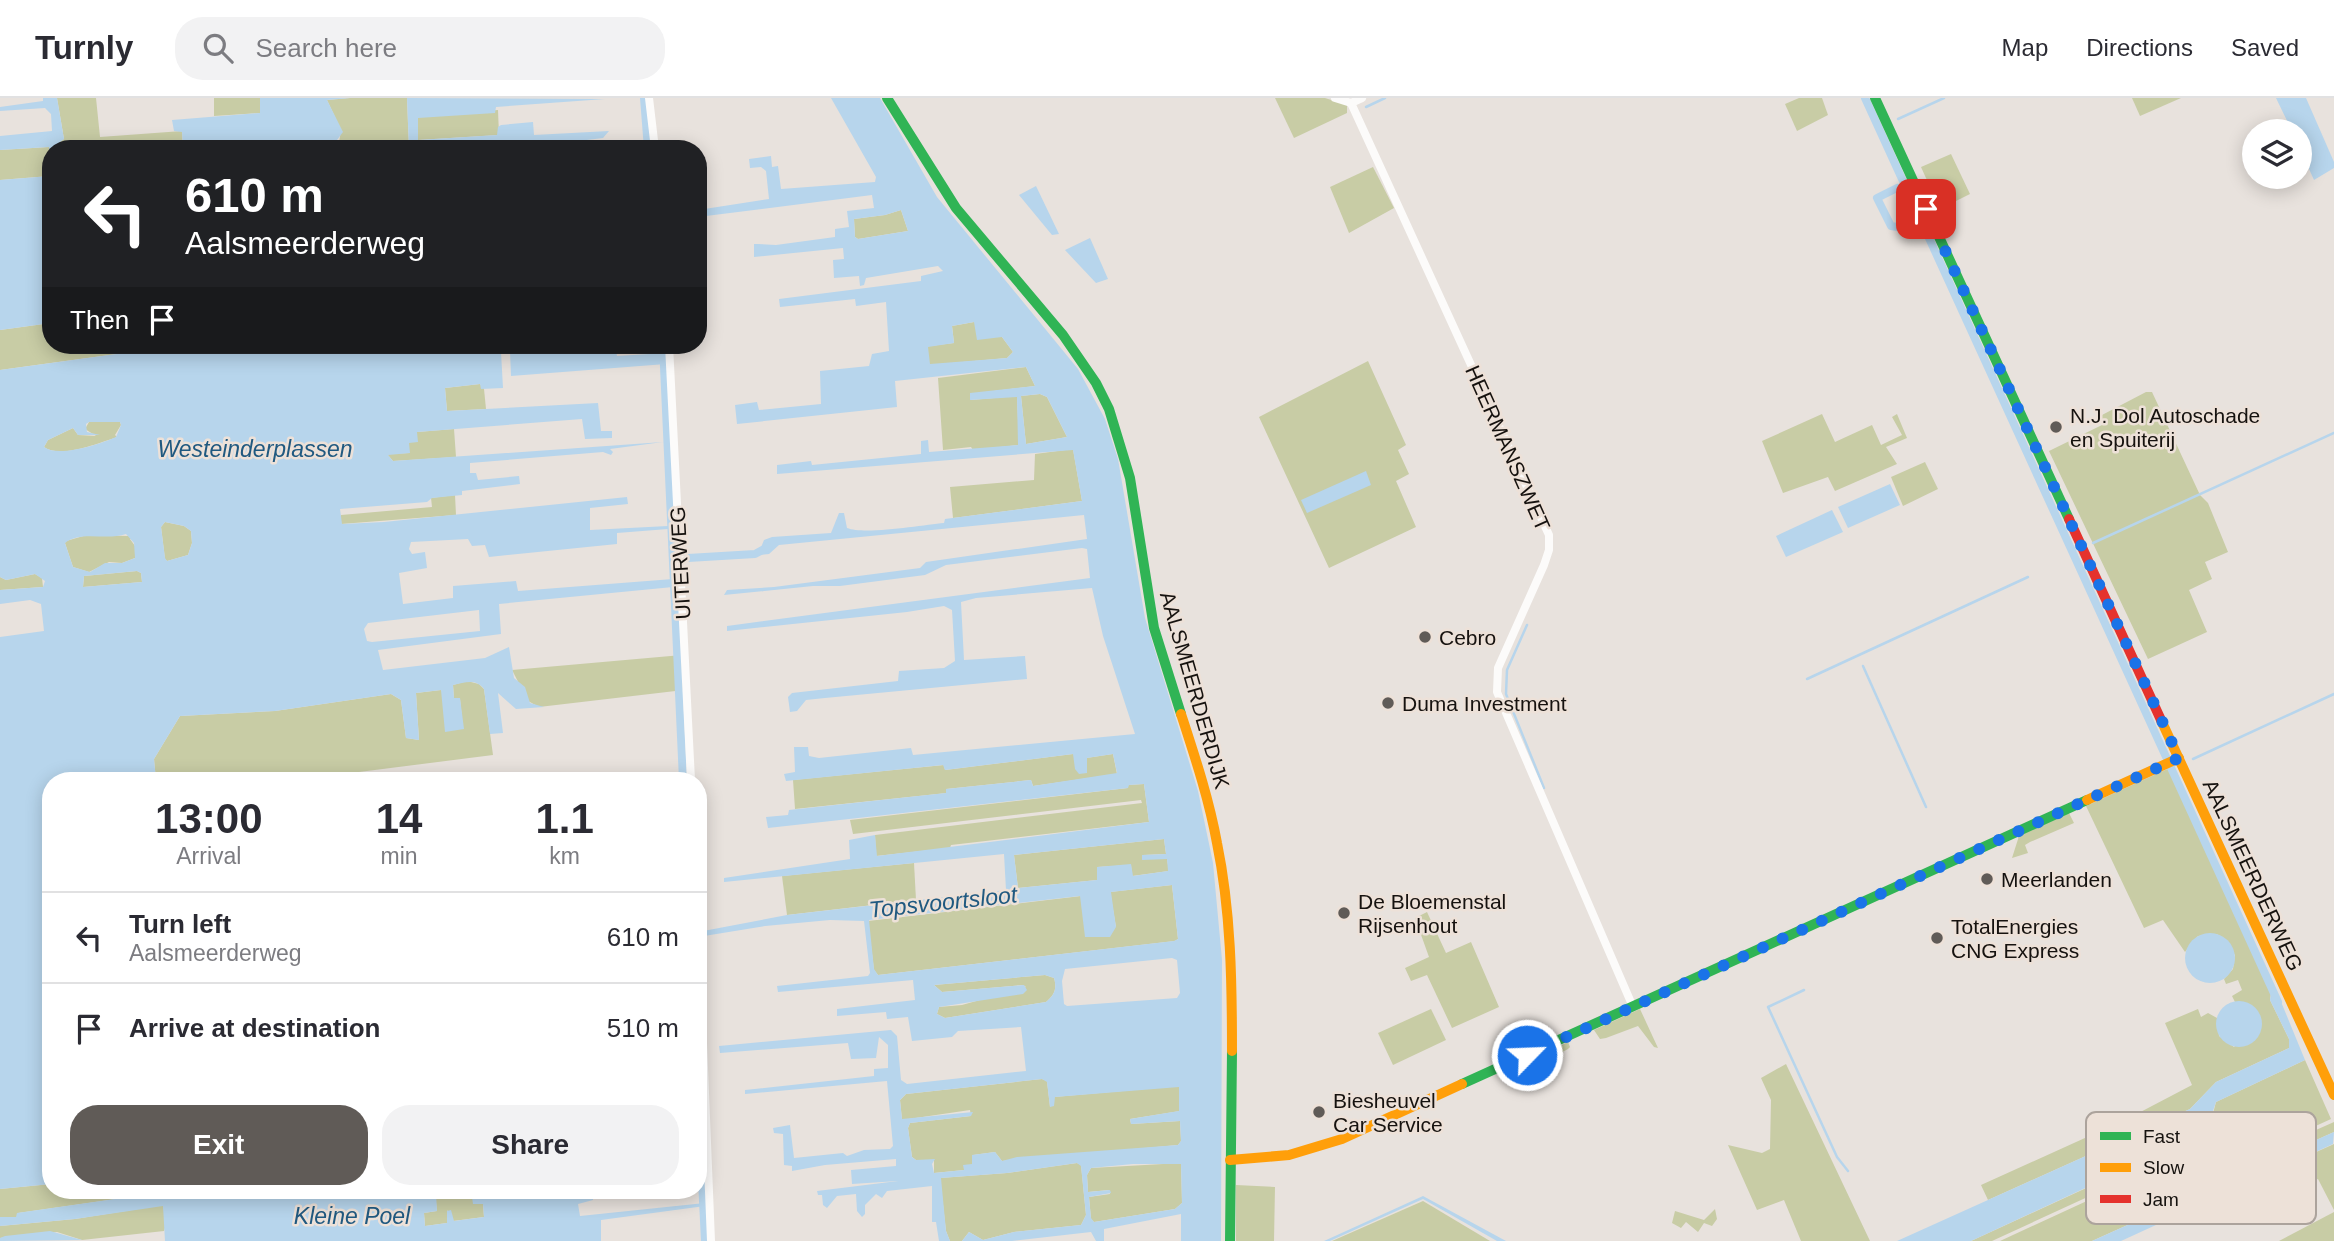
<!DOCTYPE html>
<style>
body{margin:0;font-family:Arial,sans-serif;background:#f2f2f3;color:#2b2b33;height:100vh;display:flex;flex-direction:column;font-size:26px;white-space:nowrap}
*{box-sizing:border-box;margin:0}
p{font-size:23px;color:#7c7c81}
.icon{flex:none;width:38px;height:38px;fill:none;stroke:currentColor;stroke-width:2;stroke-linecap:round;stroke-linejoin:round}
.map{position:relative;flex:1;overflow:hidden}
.drawer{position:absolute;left:42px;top:674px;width:665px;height:427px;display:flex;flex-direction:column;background:#fff;border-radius:28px;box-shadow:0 4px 18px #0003}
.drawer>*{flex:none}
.hud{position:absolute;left:42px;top:42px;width:665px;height:214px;border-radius:28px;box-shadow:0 4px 18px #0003;background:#202124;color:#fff;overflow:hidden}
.tools{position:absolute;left:2242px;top:21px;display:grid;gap:14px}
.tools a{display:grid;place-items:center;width:70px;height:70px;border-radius:50%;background:#fff;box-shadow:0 4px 18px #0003;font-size:35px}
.pin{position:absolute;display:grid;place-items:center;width:60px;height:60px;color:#fff;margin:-30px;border-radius:14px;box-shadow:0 4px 10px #0006}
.me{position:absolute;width:77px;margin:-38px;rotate:66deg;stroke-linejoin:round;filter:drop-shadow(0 0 5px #0008)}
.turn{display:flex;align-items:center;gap:24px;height:147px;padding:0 28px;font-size:32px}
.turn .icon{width:91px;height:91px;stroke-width:2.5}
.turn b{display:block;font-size:49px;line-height:60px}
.then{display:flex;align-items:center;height:66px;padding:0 28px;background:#0003;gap:14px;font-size:26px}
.eta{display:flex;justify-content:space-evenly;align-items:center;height:119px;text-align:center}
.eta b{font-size:42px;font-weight:800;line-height:49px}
.primary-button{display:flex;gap:14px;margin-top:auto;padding:14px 28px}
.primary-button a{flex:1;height:80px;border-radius:28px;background:#605b57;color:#fff;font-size:28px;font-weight:800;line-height:80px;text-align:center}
.primary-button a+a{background:#f2f2f3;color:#2b2b33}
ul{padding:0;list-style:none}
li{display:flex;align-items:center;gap:21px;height:91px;padding:0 28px;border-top:2px solid #e1e1e2}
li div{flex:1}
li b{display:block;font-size:26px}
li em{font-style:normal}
header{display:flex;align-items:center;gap:42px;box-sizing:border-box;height:98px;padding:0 35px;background:#fff;border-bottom:2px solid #e1e1e2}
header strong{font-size:33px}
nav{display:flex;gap:38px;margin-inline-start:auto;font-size:24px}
.search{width:490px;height:63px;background:#f2f2f3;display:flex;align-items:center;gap:18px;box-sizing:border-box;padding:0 24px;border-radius:28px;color:#7c7c81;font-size:26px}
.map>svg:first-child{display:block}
.green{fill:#c8cca5}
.water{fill:#b7d5ec;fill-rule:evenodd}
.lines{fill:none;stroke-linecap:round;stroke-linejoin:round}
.stream{stroke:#b7d5ec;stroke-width:2.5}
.canal{stroke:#b7d5ec;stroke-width:8}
.street{stroke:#fcfbfa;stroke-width:8}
.fast{stroke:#30b455;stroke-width:10}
.slow{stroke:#ff9f0a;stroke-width:10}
.jam{stroke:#e5322d;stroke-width:10}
.route{stroke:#1a73e8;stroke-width:12;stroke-dasharray:0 21.6}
.poi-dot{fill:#605b57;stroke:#ede1d8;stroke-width:2.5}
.labels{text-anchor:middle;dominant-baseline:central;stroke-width:5;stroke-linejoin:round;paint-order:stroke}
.poi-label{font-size:21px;fill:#16120f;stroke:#ede1d8;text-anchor:start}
.street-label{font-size:21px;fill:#16120f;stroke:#ede1d8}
.water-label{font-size:23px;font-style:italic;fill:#205980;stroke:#ede1d8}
.key{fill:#ede1d8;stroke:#aca39c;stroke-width:2}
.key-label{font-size:19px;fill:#16120f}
</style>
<header>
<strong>Turnly</strong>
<div class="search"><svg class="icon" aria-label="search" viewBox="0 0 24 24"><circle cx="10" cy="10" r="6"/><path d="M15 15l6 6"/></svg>Search here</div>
<nav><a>Map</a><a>Directions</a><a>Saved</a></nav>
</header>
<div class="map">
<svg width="2334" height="1143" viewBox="0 0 2334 1143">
<rect width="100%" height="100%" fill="#e8e2dd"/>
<g class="green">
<path d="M57,0H96L100,39L182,33L183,51H60L59,44L64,41Z"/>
<path d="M214,0H260V15L214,18Z"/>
<path d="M350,0H407L409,51H338L341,32L327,2Z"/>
<path d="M1275,0H1325L1347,7V15L1294,40Z"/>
<path d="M1799,0H1822L1828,17L1797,33L1785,6Z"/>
<path d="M2132,0H2181L2140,18Z"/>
<path d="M498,12L499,37L418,42L417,17Z"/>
<path d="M49,49L50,78L0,82V52Z"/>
<path d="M1951,56L1970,96L1940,111L1921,69Z"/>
<path d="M1373,69L1394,110L1349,135L1330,89Z"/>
<path d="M901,112L908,133L858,141L855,139L854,121L885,117Z"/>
<path d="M974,224L1002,239L1013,254L1007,260L930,267L889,253L954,245L952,228Z"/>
<path d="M51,225V247H182L0,272V232Z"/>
<path d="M1368,263L1406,347L1398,352L1409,376L1396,383L1416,429L1329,470L1259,319Z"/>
<path d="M1026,269L1035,288L970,296L971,302L1017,298L1019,347L973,352L971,349L943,352L938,280Z"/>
<path d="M480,286L484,291L486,311L447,313L445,290Z"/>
<path d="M2146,294H2152L2200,397L2208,405L2228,454L2205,464L2212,481L2189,492L2207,534L2148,561L2049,353L2102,327V317Z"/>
<path d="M1040,296L1047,299L1067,339L1026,346L1021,298Z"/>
<path d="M1822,316L1835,344L1872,327L1881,347L1902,337L1892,319L1897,316L1907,340L1886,349L1897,366L1835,393L1828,379L1783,395L1762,343Z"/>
<path d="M89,324H120L121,327L115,337L117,339C100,345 59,361 44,349L48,342L73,330L78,337L96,338L85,331Z"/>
<path d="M454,331L456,359L393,363L387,356L409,355V345L417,334Z"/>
<path d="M1073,351L1082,403L953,420L950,389L1034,382L1035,356Z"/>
<path d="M1925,364L1938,391L1903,408L1891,379Z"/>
<path d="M455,397L456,417L341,426V417L432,409L431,400Z"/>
<path d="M147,424L155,429L152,437L130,441L135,448V460L122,465L109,464L89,474L73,469L65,445L66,443L87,437L128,438L130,428Z"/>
<path d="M165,424L184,428L191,433L192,445L188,457L167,463L165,461L161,429Z"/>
<path d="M137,473L141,475L142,484L83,489L84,478Z"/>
<path d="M35,476L42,480L43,489L0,492V479L6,482Z"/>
<path d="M682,557L684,592L539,609L528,603L512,572Z"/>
<path d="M467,583L479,586L484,591L493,657L296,682H156L154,661L180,618L275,613L391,596L401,602L406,640L419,642L416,595L441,592L463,631L460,601H454L453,587Z"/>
<path d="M1073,656L1086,660L1113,656L1117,676L1033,688L1031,682L946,691L947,695L795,711L793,682L944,667L945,672Z"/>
<path d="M2174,668L2264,873L2277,894L2271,895L2270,902L2289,941V950L2216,984L2190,1011L1988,1102L1981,1087L2129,1020L2192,987L2165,925L2198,911L2201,919L2208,915L2217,920L2219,938L2234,949L2261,921C2258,910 2246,903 2235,904L2232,898L2242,892L2238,882L2226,886L2224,881L2233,871L2235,857L2217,836L2198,838L2185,854L2163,822L2144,830L2086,708Z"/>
<path d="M1144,686L1149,724L951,747L950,750L876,758L875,737L1142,705L1141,702L853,736L850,722L1128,690V687Z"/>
<path d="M2069,715L2074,725L2030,744L2025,747L2028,755L2012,760L2019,738Z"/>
<path d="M1164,741L1166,756L1143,757L1142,761H1167L1169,773L1132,778L1131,767L1097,769V782L1018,790L1014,757Z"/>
<path d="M914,765L916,802L787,817L782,778Z"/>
<path d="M1172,787L1178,841L1175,843L878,877L874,872L868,823L1081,798L1116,829L1110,794Z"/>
<path d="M1427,814L1446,855L1471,844L1499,909L1452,930L1427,877L1411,883L1405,870L1429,859L1415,820Z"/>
<path d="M1045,877L1054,880C1057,890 1055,897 1046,904L945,920L937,916L939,909L962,907L1026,889L1023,887L942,894L934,887Z"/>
<path d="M1431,911L1446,942L1393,967L1378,935Z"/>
<path d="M1640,911L1658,950L1654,949L1638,928L1606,940L1600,941L1594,932Z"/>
<path d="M1568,944L1570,949L1568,951L1548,962L1545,967L1550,978L1541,982L1531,961Z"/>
<path d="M2305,962L2331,1021L2223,1070L2209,1047L2203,1046L1992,1143H1971L2199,1038L2210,1027L2216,1004Z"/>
<path d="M1786,966L1870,1143H1801L1784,1102L1757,1112L1728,1047L1762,1055L1770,1051L1771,1002L1761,980Z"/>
<path d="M1042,981L1047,983L1050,1009L1054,999L1179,988L1180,1013L1130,1021L1131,1026L1180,1023L1181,1043L1178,1047L1002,1063L995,1054L973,1057V1066L964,1072L934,1075V1062H916L912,1059L908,1030L910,1025L971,1018L970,1012L902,1022L900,1002L906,996Z"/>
<path d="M2334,1024V1034L2092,1143H2000L2204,1049L2215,1072L2221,1074Z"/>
<path d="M2334,1046V1112L2318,1081L2288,1094L2277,1089L2269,1075Z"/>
<path d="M1077,1065L1081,1067L1086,1117L1081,1127L1014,1134L983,1142L969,1134L962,1143H950L946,1133L940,1080L1007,1075Z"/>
<path d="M1181,1065L1182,1105L1175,1111L1094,1124L1091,1121L1089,1099L1110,1096L1109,1092L1088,1094L1087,1077L1091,1070Z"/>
<path d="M51,1086V1092H150L151,1096L18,1115L17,1119H0V1091Z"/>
<path d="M1236,1087L1275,1089L1274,1143H1236Z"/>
<path d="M472,1093L483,1106L484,1119L453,1123L447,1112V1125L425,1128L424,1115L437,1113L435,1095Z"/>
<path d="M1423,1103L1490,1143H1332Z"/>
<path d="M163,1107L166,1126L164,1133L82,1142L57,1134L0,1140V1128L75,1121Z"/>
<path d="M1715,1111L1717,1121L1712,1128L1704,1125L1698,1134L1686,1124L1681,1130L1672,1125L1675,1113L1704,1122Z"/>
<path d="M2334,1114V1143H2279Z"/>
</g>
<g class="water">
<path d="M43,0H57L64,41L60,44V51H51V225L0,232V82L50,78L49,49L0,52V38L52,33L51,16L45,10L0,13V9L43,3Z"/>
<path d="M260,0H350L327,2L343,34L337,42L338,51H183L182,34L174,33L172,22L260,15Z"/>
<path d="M407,0L605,1L496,9L495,15L418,20V42L497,37L498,29L501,27L533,24L534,37L609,33L603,40L513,51H409Z"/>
<path d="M831,0H880L937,99L1078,271L1105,321L1118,361L1145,520L1198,693L1213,765L1222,862L1221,1143H1181V1116L1104,1131V1143H1096L1091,1134L1012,1143H962L969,1134L983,1142L1014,1134L1081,1127L1086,1117L1081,1068L1077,1065L1007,1075L941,1080L946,1133L950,1143H939L936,1124H932V1088L887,1093L882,1100L876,1096L865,1107V1116L862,1119L857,1113L856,1096L837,1098L827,1110L823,1107L822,1097H818L817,1093L898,1083L852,1086L851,1072L896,1068V1061L825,1067L792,1073V1068L784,1067L783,1036L774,1035L773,1030L790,1027L794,1060L843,1055L847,1058L864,1052L890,1051L893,1048L887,983L745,996V992L874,978V971L888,970V947L879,939L876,960L851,961L848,945L720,955L719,948L891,932L897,938L901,982L907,986L1026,973L1021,929L958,933L952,939L912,943L908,919L887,921L886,914L837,918V911L915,902L913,882L778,894L777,888L868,878L870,875L864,823L830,822L765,828L698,839V834L787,817L1006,792L1004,756L724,784V780L850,761L849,742L875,737L877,758L1149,724L1144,686L1129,687L1128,690L768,730L766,719L788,717L789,712L946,695V691L1031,682L1033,688L1117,675L1113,656L1087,660V675L1079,676L1075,671L1073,656L945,672L943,667L786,683L784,676L795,674L794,649H808L809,658L819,660L911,650L913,657L1135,636L1103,538L1092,490L976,500L961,504L964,562L1025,558L1027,581L825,600L806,602L797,613L790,614L788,599L792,595L898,583L899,573L944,570L955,563L952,512L944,508L907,514L727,533V528L1090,480L1087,451L1082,450L946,467L925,477L840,488H813L724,497L727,492L774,489L920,470L926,464L1087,441L1084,417L779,447L769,456L758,457L764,442L772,439L831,435L839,415H844L847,430C865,437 922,427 944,425L945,421L1082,403L1073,352L777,376V367L811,363L812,367L921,356V343L928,342L929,354L1018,347L1017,299L970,302V295L1035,288L1026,269L895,283L897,309L737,326L735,307L757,304L759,312L821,306L820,273L869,268L872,256L889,253L886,204L856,208L855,201L780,209L779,201L921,183V178L943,173L938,168L866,180L864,187L860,188L859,178L834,180L833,162L844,161L843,150L754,159V146H757L776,147L835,139V131L849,129L847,113L874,110L872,97L698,119V112L769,101L766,73L761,69L750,70L749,61L771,58L772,69L778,68L781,91L875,84L876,79ZM901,112L908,133L858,141L855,139L854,121L885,117ZM974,224L977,242L1002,239L1013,254L1007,260L930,266L928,249L954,245L952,228ZM1040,296L1047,299L1067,339L1026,346L1021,298ZM1164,741L1166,756L1142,757V762L1167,761L1168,773L1133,778L1131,766L1097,769V782L1018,790L1014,757ZM1172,787L1178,841L1174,843L878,877L874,871L869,822L1080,798L1085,839H1110L1116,829L1111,794ZM1172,860L1177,862L1180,895L1177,900L1067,908L1064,906L1062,883L1065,871ZM1045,877L1054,880C1057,890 1055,897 1046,904L945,920L937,916L939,909L1023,896L1027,892L1024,887L942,894L934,887ZM1042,981L1047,984L1050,1009L1054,1008L1055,999L1179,989V1013L1130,1021L1131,1026L1180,1023L1181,1043L1178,1047L1017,1059L1002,1063L995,1054L972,1057V1066L963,1067L964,1072L934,1075L932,1066L935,1061L916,1062L912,1059L908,1030L910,1025L971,1018L973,1014L902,1021L900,1002L906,996ZM1133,1066H1181L1182,1105L1175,1111L1094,1124L1091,1120L1089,1099L1111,1095L1110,1092L1088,1094L1087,1077L1091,1070Z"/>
<path d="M2276,0H2306L2334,64V70L2314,82L2300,51V33H2292Z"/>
<path d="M1036,88L1059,136L1052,137L1019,97Z"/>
<path d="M1090,140L1108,181L1096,185L1065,152Z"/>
<path d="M182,247H346L347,255L359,247H615L617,258L665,255L666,266L511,278L510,253L501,254L503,290L481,291L480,286L445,290L447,313L598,305L601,333H612V340L585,341L582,321L417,334L418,344L409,345L410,355L388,357L393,363L663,344L610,351L613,354L611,357L603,354L470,365V375H476L478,382L519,378L520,386L462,393V397L432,400L427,404L340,411L342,426L384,424L627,399L628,406L590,410V432L668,428V431L617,435V446L489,459L485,447L472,448L468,441L411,444L409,451L412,456L425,454L427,470L399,475L403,506L453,500V488L516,483L518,493L673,481V489L499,506L501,536L378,552L383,572L485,560L509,549L514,580L525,589L530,605L544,609L516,611L498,595L503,635L490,636L484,591C475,580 465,585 453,587L454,600H460L464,631L445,634L441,592L416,595L419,642L406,640L401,602L391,596L275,613L180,618L154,661L156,682H51V1086L0,1091V539L44,533L41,506L30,502L0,506V492L43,489L45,483L35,476L6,482L0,479V272ZM89,324H120L121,327L116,339C101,346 58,360 44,349L48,342L73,330L78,337H100L87,334L86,326ZM165,424L184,428L191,433L192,445L188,457L167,463L165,460L161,429ZM126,436L134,445L135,460L122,465H105L90,474L73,469L65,445C81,432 106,443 126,436ZM137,473L141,475L142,484L83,489L84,478ZM479,512L480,533L372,544L367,543L364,531L368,525Z"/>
<path d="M1366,373L1371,387L1307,415L1301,402Z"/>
<path d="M1890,386L1900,407L1848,430L1838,409Z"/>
<path d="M1832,412L1843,434L1786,459L1776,438Z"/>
<circle cx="2210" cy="860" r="25"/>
<path d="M2277,894L2305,962L2216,1004L2206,1034L1971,1143H1897L2190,1011L2216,984L2289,950V941L2270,902L2271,895Z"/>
<circle cx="2239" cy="926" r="23"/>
<path d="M2334,1034L2333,1046L2121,1143H2092Z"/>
<path d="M150,1092H571L572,1096L588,1092H605L593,1097V1102L578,1106L580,1118L705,1105V1108L601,1122V1143H165L163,1108L75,1121L0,1128V1119H16L17,1115L150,1096ZM471,1093L473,1106H483L484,1119L454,1123L451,1112L447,1113V1125L425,1128L424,1115L437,1113L436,1095Z"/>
<path d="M1423,1098L1506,1143H1497L1423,1101L1330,1143H1324Z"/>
<path d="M50,1133L82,1142L0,1143V1140L5,1138Z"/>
</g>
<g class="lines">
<g class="stream">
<path d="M1366,9L1385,0"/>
<path d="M1898,21L1944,0"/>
<path d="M2093,445L2334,335"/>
<path d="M1527,527L1507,572L1506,596L1544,690"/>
<path d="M1863,568L1926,709"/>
<path d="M1807,581L2028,479"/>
<path d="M2193,661L2334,596"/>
<path d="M1804,892L1768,909L1837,1059L1848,1073"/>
</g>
<g class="canal">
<path d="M644,0L648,51"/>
<path d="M1865,0L2278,904"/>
<path d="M1897,90L1877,100L1891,128L1910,131"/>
<path d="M663,247L683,682"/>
<path d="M688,460L755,456L768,449"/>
<path d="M698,1001L705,1143"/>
</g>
<g class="street">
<path d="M649,0L655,51"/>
<path d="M1335,0L1351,5L1549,437V452L1544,467L1498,570L1497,594L1633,909"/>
<path d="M1351,5L1362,0"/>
<path d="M669,247L691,682"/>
<path d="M698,822L711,1143"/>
</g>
<g class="fast">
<path d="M887,0L956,110L1063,237L1096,285L1109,311L1130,380L1154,530L1181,616"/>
<path d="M1875,0L2069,421"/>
<path d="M1462,986L2087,702"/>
<path d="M1230,1143L1232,953"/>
</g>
<g class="slow">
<path d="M1181,616C1195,659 1209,701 1217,745C1231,813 1232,884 1232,953"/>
<path d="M2161,622L2334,997"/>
<path d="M2087,702L2179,660"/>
<path d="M1230,1062L1289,1057L1342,1041L1462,986"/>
</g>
<path class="jam" d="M2069,421L2161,622"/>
</g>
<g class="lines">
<path class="route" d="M1527,957L2179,660L1926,111"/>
</g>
<g class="poi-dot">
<circle cx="2056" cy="329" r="7"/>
<circle cx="1425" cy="539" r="7"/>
<circle cx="1388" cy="605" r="7"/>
<circle cx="1987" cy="781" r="7"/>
<circle cx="1344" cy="815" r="7"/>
<circle cx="1937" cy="840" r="7"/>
<circle cx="1319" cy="1014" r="7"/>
</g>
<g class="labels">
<g class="poi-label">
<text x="2070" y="317">N.J. Dol Autoschade<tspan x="2070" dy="24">en Spuiterij</tspan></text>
<text x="1439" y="539">Cebro</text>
<text x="1402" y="605">Duma Investment</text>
<text x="2001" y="781">Meerlanden</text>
<text x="1358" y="803">De Bloemenstal<tspan x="1358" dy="24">Rijsenhout</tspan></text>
<text x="1951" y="828">TotalEnergies<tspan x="1951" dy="24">CNG Express</tspan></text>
<text x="1333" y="1002">Biesheuvel<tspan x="1333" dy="24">Car Service</tspan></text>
</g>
<g class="street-label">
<text transform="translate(1508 350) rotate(66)">HEERMANSZWET</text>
<text transform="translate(680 465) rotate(-93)">UITERWEG</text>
<text transform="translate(1195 592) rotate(74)">AALSMEERDERDIJK</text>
<text transform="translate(2253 777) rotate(65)">AALSMEERDERWEG</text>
</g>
<g class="water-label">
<text x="255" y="351">Westeinderplassen</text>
<text transform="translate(943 804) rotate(-6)">Topsvoortsloot</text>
<text x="352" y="1118">Kleine Poel</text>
</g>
</g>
<rect x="2086" y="1014" width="230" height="112" rx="10" class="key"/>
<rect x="2100" y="1034" width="31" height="8" fill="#30b455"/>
<rect x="2100" y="1065" width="31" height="9" fill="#ff9f0a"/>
<rect x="2100" y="1097" width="31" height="8" fill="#e5322d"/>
<g class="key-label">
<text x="2143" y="1045">Fast</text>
<text x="2143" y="1076">Slow</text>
<text x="2143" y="1108">Jam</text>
</g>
</svg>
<div class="tools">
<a><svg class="icon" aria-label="layers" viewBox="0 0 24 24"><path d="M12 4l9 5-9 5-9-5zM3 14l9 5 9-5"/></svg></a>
</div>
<div class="pin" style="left:1926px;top:111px;background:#d93025"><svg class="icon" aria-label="arrive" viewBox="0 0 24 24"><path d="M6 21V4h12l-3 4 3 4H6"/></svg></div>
<svg class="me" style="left:1527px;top:957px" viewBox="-20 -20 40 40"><circle r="17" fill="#1a73e8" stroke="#fff" stroke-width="3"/><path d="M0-11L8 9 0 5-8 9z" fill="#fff"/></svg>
<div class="hud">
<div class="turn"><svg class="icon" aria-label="left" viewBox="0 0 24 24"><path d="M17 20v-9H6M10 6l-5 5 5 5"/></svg><div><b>610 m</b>Aalsmeerderweg</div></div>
<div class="then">Then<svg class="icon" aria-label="arrive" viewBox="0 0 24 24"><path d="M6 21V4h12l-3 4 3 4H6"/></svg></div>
</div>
<section class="drawer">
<div class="eta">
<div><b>13:00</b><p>Arrival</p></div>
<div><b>14</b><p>min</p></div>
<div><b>1.1</b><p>km</p></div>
</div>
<ul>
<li><svg class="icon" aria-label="left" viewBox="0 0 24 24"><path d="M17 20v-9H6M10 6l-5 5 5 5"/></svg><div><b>Turn left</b><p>Aalsmeerderweg</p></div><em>610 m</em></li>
<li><svg class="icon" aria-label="arrive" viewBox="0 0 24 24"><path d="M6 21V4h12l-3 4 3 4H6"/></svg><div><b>Arrive at destination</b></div><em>510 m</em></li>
</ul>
<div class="primary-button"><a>Exit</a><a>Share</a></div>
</section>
</div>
